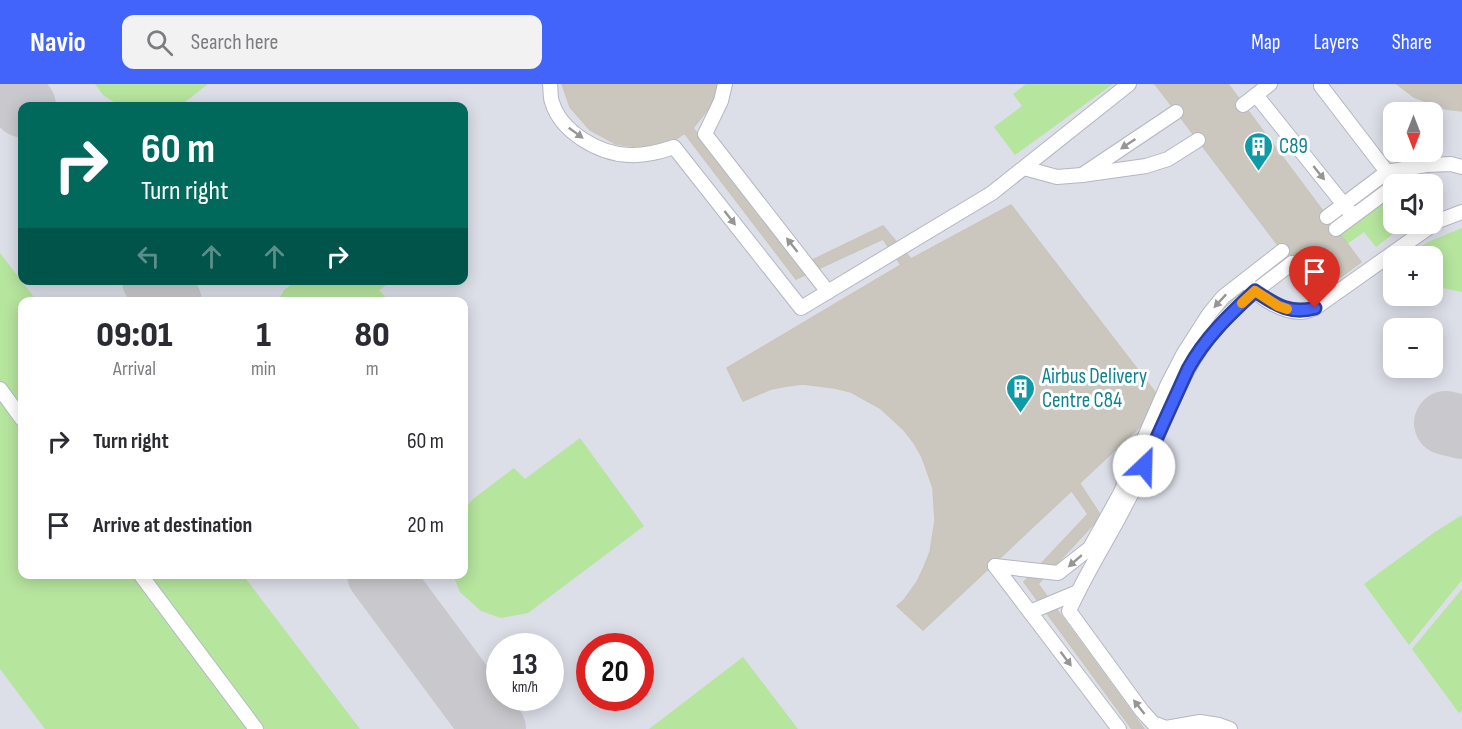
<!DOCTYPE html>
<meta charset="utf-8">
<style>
body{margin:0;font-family:"Sofia Sans Condensed",sans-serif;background:#f2f2f3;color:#2b2b33;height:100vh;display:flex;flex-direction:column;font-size:22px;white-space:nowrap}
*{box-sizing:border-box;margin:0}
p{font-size:20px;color:#7c7c81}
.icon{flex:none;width:33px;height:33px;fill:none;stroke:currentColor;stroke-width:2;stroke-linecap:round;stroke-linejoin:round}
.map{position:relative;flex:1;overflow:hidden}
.details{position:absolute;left:18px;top:213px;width:450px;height:282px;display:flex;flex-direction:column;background:#fff;border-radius:12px;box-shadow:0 3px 15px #0003}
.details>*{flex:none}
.banner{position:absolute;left:18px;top:18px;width:450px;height:183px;border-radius:12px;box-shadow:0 3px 15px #0003;background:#00695c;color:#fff;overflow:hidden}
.needle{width:39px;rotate:180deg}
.fabs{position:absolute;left:1383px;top:18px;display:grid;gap:12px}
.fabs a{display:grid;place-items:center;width:60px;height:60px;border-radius:12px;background:#fff;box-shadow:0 3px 15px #0003;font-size:30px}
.speed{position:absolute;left:486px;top:549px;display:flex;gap:12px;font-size:30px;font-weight:700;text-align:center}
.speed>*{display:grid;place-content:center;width:78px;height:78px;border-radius:50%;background:#fff;box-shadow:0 3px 15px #0003;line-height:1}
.speed small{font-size:15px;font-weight:400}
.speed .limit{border:9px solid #d22;background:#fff;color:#111}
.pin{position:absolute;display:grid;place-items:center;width:51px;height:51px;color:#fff;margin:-62px -26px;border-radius:50% 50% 50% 0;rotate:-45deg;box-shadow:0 0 6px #0007}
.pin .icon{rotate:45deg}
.me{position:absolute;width:66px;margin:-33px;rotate:24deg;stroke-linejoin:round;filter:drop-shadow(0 0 4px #0008)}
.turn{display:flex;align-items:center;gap:21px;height:126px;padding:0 24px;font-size:27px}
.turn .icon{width:78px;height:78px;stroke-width:2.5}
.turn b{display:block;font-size:42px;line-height:51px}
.lanes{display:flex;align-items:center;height:57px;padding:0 24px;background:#0003;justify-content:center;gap:30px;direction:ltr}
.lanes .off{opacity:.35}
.eta{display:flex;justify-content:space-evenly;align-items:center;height:102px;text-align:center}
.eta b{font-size:36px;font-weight:800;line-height:42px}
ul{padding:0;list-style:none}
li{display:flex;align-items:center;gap:18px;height:84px;padding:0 24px}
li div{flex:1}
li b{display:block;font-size:22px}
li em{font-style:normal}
header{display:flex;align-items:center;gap:36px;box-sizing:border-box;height:84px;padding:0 30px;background:#4264fb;color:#fff}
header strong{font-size:28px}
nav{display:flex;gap:33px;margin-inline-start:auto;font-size:21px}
.search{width:420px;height:54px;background:#f2f2f3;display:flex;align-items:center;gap:15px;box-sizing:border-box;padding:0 21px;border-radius:12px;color:#7c7c81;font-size:22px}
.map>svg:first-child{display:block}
.airport{fill:#dcdee8;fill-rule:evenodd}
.green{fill:#b6e59e}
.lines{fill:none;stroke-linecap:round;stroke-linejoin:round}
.taxiway{stroke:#c9c8cc;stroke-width:64}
.building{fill:#cbc7bf;stroke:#cbc5ba;stroke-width:1.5}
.lane-casing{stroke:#b4b7c1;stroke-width:16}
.lane{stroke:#fff;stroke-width:14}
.oneway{fill:#969696}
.route-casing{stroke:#2b41a3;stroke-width:15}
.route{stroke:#4264fb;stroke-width:10}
.slow{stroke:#f59e0b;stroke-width:10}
.labels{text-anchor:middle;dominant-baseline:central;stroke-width:6;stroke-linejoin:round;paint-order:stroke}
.culture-label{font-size:21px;fill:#0d838f;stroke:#fff;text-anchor:start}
</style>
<header>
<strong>Navio</strong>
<div class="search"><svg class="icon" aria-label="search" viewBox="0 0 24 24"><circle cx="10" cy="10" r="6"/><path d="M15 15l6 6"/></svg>Search here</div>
<nav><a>Map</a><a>Layers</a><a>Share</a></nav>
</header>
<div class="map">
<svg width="1462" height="645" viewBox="0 0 1462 645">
<rect width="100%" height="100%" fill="#efe9e1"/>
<path class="airport" d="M0,0H1462V645H0ZM22,22H464V196H22ZM1394,28H1432V68H1394ZM1394,100H1432V140H1394ZM1394,172H1432V212H1394ZM22,218H464V490H22ZM1394,244H1432V284H1394ZM500,562H550V614H500ZM590,562H640V614H590Z"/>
<g class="green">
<path d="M95,0H208L185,18L167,22H120L103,11Z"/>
<path d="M1026,0H1113L1015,71L994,43L1022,22L1013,10Z"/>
<path d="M1393,111L1394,140H1406L1376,163L1364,148L1347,160L1339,149Z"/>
<path d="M1462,144V208L1433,202L1432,172H1405L1430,157Z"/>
<path d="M0,169L37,217L22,218V490L243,491L360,645H45L0,585Z"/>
<path d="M296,197V196L392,197L379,206L389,217H278L284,206Z"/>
<path d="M580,354L644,442L528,529L501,534L481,527L460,508L453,491L464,490V426L473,415L514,384L525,395Z"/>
<path d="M1462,431V496L1409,561L1364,500L1435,448Z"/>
<path d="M1462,505V627L1459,629L1412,565Z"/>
<path d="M743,573L798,645H649Z"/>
</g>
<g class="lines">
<g class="taxiway">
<path d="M7,0L24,22"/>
<path d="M154,196L170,218"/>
<path d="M1446,339L1462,343"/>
<path d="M379,490L494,645"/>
</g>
</g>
<g class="building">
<path d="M562,0H718L710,23L693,44L674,56L645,64L616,60L590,46L570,23Z"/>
<path d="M1155,0H1228L1361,178L1316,211Z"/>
<path d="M1397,0H1462V27L1446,25L1414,13Z"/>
<path d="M693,44L800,182L883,142L911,175L901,181L883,155L796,195L685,50Z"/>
<path d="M1011,121L1164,320L923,546L897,522L904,516L917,498L924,483L930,468L935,437L933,404L922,373L914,359L904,346L880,324L851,308L835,304L803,300L787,302L771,305L743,317L727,284L911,175Z"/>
<path d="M1080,400L1101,432L1038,500L1144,645H1132L1024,498L1088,430L1072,407Z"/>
</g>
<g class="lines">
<defs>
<g id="lane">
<path d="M550,0C551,6 550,13 552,18C561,48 599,70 629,71C645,72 659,68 674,63L801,224L992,109L1129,0"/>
<path d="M725,0L721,17L705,50L828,208"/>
<path d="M1321,0V2L1387,88"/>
<path d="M1256,11L1353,132"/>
<path d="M1243,21L1270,0"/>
<path d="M1176,28L1082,91L1146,82L1168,75L1198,56"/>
<path d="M1024,84L1057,93L1082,91"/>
<path d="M1327,133L1387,88L1426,81L1451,80L1462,83"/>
<path d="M1336,145L1394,102"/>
<path d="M1250,202C1261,215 1283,228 1300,228C1305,228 1310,226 1315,224L1438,137L1462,128"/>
<path d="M0,305L22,335"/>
<path d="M995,482L1058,489L1090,464L1120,410L1167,302L1184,269L1209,230L1223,213L1282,167"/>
<path d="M995,482L1119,645"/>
<path d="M140,490L256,645"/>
<path d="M1030,528L1078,508"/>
<path d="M1230,645L1219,641L1200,638L1166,644L1153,639L1142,627L1069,527C1088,484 1115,445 1135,402C1163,345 1180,281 1225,234C1245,213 1269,197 1292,179"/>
</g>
</defs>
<use href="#lane" class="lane-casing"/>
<use href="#lane" class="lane"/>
</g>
<defs><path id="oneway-solid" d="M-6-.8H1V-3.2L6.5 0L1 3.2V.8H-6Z" transform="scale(1.5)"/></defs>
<g class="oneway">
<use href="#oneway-solid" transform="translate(576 49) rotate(36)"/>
<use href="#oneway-solid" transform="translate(1128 60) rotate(146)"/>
<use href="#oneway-solid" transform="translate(1319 89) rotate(51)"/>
<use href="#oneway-solid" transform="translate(730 134) rotate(52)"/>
<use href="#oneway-solid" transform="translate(792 161) rotate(-128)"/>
<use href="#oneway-solid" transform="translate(1220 217) rotate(133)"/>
<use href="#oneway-solid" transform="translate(1075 477) rotate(139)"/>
<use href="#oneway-solid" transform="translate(1066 575) rotate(53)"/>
<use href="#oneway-solid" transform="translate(1139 623) rotate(-128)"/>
</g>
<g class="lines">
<defs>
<path id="route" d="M1144,382L1188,285C1205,254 1229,231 1255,207C1275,220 1289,231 1315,224"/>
</defs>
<use href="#route" class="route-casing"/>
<use href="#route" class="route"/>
<path class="slow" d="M1242,219L1255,207L1278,222L1287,225"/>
</g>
<defs>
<symbol id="building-pin" viewBox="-11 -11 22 30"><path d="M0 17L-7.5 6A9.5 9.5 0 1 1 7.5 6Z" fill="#0f9aa8" stroke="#fff"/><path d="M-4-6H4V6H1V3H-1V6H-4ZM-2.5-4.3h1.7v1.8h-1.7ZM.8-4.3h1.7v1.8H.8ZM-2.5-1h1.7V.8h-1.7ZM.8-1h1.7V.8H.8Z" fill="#fff"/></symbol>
</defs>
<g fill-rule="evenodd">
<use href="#building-pin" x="1242" y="46" width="33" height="45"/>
<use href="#building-pin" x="1004" y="288" width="33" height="45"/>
</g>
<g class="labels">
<g class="culture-label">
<text x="1279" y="62">C89</text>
<text x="1042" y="292">Airbus Delivery<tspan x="1042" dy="24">Centre C84</tspan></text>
</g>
</g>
</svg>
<div class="fabs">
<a><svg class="needle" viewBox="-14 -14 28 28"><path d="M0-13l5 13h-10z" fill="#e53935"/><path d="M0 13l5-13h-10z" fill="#7c7c81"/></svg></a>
<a><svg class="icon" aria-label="sound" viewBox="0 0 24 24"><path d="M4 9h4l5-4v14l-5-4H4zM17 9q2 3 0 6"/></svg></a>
<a>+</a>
<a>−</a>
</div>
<div class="speed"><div>13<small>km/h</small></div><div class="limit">20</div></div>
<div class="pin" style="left:1315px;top:224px;background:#d93025"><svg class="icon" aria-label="arrive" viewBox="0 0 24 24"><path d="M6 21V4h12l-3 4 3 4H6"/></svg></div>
<svg class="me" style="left:1144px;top:382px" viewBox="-20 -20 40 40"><circle r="19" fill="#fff"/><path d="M0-13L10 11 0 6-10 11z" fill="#4264fb"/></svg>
<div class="banner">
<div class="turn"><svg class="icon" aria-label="right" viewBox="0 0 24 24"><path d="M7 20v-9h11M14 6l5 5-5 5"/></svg><div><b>60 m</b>Turn right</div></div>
<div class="lanes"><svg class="icon off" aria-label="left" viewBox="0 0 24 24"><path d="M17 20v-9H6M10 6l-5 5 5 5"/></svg><svg class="icon off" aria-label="ahead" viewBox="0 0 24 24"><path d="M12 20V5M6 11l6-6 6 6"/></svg><svg class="icon off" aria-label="ahead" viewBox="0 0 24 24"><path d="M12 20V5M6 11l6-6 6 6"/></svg><svg class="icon" aria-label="right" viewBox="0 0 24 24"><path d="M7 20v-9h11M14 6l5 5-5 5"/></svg></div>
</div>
<section class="details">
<div class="eta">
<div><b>09:01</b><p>Arrival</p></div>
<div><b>1</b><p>min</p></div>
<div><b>80</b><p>m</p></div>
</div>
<ul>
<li><svg class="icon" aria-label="right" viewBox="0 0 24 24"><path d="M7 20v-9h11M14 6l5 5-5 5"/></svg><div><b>Turn right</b></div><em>60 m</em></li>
<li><svg class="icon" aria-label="arrive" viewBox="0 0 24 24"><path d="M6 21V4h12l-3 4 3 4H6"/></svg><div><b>Arrive at destination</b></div><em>20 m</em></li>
</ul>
</section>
</div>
